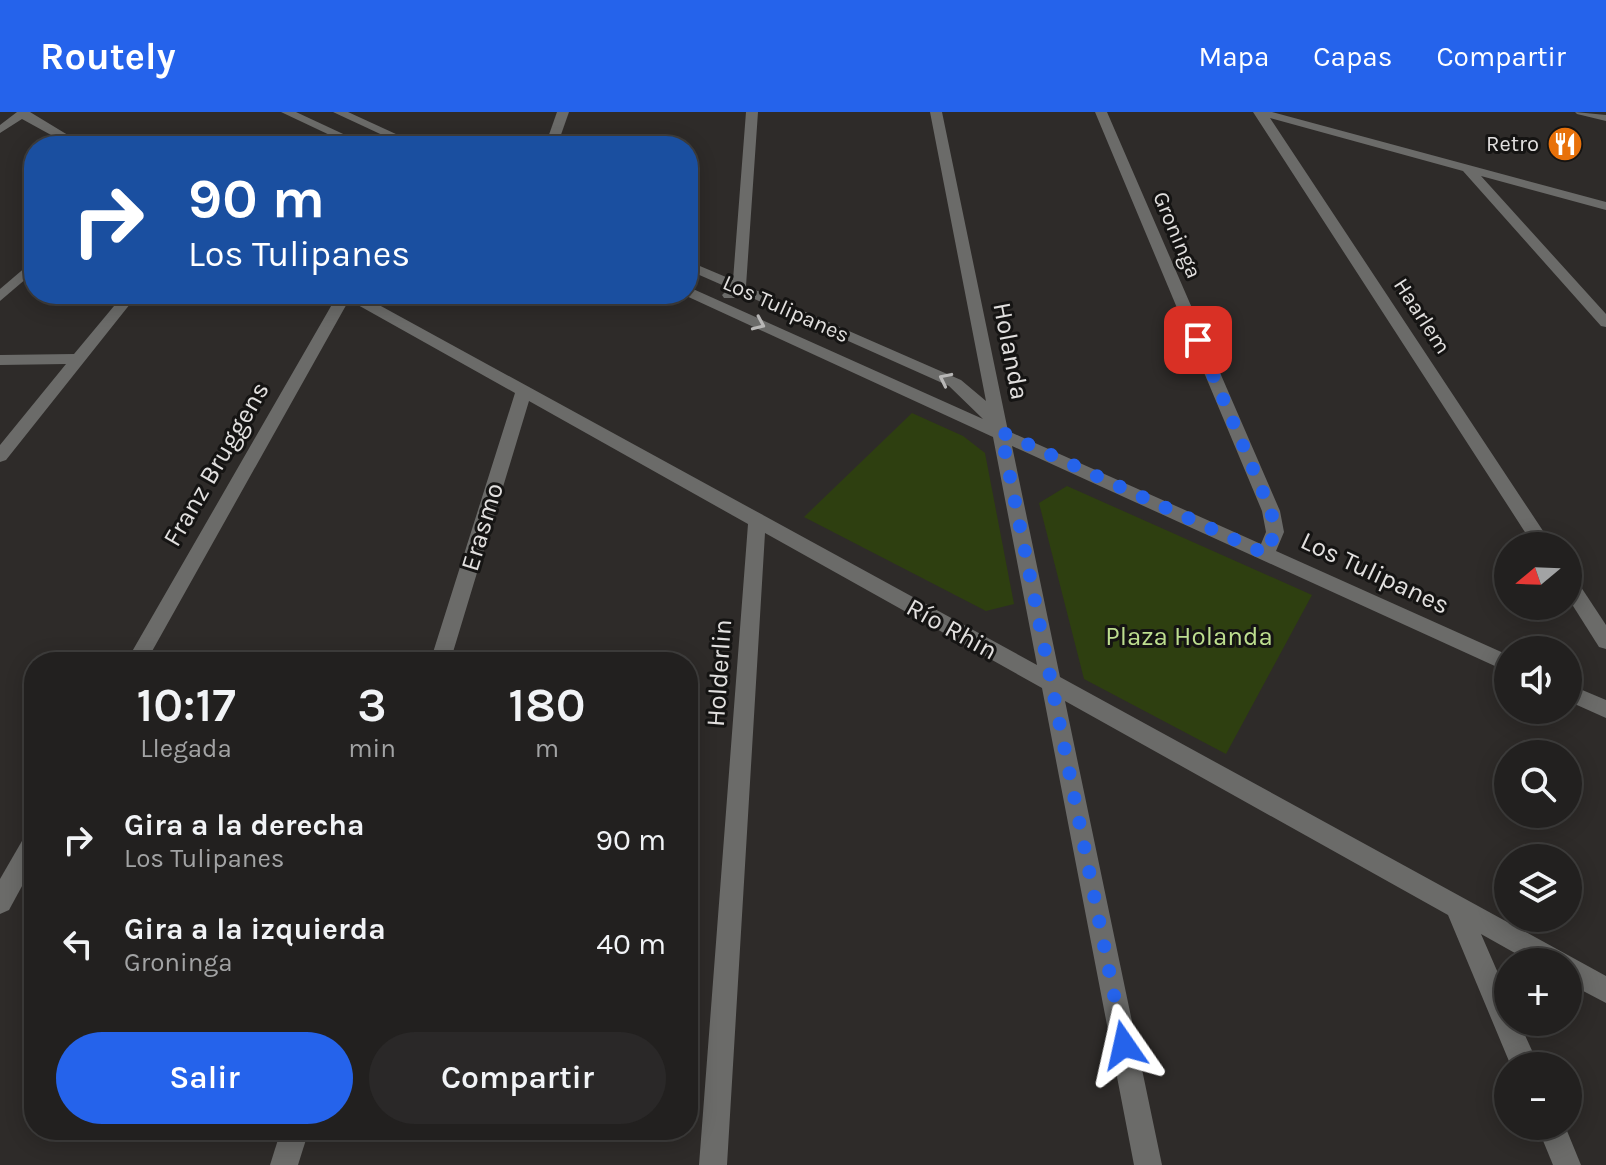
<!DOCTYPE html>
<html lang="es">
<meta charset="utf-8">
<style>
body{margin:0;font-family:Karla,sans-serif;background:#2a2828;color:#f1f3f6;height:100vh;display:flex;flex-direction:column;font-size:30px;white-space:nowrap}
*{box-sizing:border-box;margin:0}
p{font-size:26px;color:#a2a3a4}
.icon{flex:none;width:44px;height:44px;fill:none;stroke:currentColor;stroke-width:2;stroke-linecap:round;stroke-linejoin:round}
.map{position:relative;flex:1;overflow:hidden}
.panel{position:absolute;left:24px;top:540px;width:674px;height:488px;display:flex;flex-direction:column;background:#22201f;border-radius:32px;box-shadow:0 4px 20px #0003,0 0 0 2px #3f3e3d}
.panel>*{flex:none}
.guide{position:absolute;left:24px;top:24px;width:674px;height:168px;border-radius:32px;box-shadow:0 4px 20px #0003,0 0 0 2px #3f3e3d;background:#1a4fa0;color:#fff;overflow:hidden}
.needle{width:52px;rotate:251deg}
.tools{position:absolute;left:1494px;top:420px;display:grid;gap:16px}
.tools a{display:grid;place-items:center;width:88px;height:88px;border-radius:50%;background:#22201f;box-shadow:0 4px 20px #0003,0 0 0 2px #3f3e3d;font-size:40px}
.pin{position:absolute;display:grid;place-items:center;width:68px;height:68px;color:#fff;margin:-34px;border-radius:16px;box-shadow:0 4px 12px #0006}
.me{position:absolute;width:88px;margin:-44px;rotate:349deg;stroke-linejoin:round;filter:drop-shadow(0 0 6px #0008)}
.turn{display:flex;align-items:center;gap:28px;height:168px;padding:0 32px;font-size:36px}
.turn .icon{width:104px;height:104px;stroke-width:2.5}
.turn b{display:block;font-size:56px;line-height:68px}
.eta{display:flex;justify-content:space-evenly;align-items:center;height:136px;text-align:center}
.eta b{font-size:48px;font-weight:600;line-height:56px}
.action{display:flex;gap:16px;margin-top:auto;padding:16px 32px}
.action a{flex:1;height:92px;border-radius:48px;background:#2563eb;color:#fff;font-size:32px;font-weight:600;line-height:92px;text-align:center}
.action a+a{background:#2a2828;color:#f1f3f6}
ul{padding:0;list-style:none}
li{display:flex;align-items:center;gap:24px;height:104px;padding:0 32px}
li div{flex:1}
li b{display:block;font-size:30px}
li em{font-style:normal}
header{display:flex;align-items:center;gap:48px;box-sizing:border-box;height:112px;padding:0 40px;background:#2563eb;color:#fff}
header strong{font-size:38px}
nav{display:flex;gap:44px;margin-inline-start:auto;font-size:28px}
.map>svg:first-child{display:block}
.green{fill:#2e3f10}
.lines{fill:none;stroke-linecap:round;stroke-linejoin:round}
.minor{fill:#6b6b69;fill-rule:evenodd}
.oneway{stroke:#b8b7b6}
.route{stroke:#2563eb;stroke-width:14;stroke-dasharray:0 25.2}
.labels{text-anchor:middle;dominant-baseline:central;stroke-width:6;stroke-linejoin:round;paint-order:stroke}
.far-poi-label{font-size:22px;fill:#e2e0df;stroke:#151413;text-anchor:end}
.far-street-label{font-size:22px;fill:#e2e0df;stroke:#151413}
.street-label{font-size:26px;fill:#e2e0df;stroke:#151413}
.park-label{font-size:26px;fill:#bdde8f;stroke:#151413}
</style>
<header>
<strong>Routely</strong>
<nav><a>Mapa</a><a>Capas</a><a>Compartir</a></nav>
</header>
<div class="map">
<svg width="1606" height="1053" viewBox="0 0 1606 1053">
<rect width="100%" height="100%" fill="#2e2b29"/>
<g class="green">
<path d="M912,301L963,324L985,341L1014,492L986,499L804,405Z"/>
<path d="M1067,374L1312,483L1226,642L1084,567L1039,391Z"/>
</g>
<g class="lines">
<g class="minor">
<path d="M17,0H30L86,34H71L22,7L0,21V13Z"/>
<path d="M281,0H296L369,34H353Z"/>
<path d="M333,0H348L422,34H406Z"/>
<path d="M557,0H569L557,34H545Z"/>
<path d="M746,0H758L746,174L961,268L986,289L930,0H942L1008,319L1261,432L1266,420L1262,399L1095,0H1107L1280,399L1284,420L1276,439L1508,543V560L1012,334L1060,565L1606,864V891L1568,871V850H1531L1481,822L1508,884V910H1519L1539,954H1511L1448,803L1065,589L1162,1053H1134L1042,576L765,421L727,1053H699L748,412L529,289L450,550H430L515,281L349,188L146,550H126L338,182H359L1037,553L993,325L682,182H688V176L693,177L983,307L949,274L741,181L734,186H724L722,183L729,176L688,158V149L733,168Z"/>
<path d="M1253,0H1272L1606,90V98L1481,64L1606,202V215L1601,214L1463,59L1270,6L1553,434H1534Z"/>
<path d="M1575,0L1606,3V9L1577,2Z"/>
<path d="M34,148V160L0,189V177Z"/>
<path d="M124,182H138L6,348L0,350V333L66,252L0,253V243L74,242Z"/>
<path d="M1568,464L1575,466L1606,513V537L1599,535L1568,486Z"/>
<path d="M1568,572L1606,588V606L1568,589Z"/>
<path d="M34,719V752L9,798L0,802V767L26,722Z"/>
<path d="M1537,1014H1565L1581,1053H1553Z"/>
<path d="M281,1018H309L298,1053H270Z"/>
</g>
</g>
<defs><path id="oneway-chevron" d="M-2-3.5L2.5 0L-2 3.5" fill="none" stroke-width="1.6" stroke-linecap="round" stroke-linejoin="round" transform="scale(2)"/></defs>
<g class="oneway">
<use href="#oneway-chevron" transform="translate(759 212) rotate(24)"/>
<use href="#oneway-chevron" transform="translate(945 267) rotate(-154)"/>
</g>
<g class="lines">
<path class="route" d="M1124,933L1001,320L1266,442L1275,420L1271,399L1198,228"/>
</g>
<defs>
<symbol id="restaurant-disc" viewBox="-11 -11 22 22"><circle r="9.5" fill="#e8710a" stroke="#151413"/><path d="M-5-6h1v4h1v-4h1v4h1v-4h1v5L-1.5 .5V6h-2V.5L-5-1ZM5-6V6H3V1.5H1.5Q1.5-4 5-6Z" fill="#fff"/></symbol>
</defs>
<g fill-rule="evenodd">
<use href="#restaurant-disc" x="1545" y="12" width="40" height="40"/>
</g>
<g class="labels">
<g class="far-poi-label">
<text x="1539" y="32">Retro</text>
</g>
<g class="far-street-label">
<text transform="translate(1177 123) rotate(67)">Groninga</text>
<text transform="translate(786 197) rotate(24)">Los Tulipanes</text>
<text transform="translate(1422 204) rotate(57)">Haarlem</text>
</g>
<g class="street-label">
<text transform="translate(1011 239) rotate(79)">Holanda</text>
<text transform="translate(216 352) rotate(-60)">Franz Bruggens</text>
<text transform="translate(482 415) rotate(-73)">Erasmo</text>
<text transform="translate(1375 461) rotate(25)">Los Tulipanes</text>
<text transform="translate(952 517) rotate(29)">Río Rhin</text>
<text transform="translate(719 561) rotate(-86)">Holderlin</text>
</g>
<g class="park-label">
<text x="1189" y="524">Plaza Holanda</text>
</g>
</g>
</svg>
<div class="tools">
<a><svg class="needle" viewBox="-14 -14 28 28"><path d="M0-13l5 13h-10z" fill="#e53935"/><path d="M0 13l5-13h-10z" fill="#a2a3a4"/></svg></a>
<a><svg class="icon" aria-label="sound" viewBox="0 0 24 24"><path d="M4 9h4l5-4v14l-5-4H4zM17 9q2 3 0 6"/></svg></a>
<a><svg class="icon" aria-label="search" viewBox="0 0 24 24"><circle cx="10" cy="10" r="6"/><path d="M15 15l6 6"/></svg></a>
<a><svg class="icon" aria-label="layers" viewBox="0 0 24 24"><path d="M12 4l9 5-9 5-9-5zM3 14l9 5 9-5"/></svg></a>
<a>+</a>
<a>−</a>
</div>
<div class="pin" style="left:1198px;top:228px;background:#d93025"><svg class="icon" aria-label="arrive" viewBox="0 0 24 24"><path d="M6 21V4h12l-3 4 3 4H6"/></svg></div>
<svg class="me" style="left:1124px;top:933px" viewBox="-20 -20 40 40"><path d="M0-17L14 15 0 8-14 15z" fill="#2563eb" stroke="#fff" stroke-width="4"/></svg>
<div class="guide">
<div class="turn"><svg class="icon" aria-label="right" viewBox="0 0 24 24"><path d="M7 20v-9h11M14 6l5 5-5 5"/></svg><div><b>90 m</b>Los Tulipanes</div></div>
</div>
<section class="panel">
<div class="eta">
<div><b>10:17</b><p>Llegada</p></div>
<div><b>3</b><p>min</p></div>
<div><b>180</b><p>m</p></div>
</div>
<ul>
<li><svg class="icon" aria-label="right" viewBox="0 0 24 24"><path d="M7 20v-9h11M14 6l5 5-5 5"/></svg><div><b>Gira a la derecha</b><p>Los Tulipanes</p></div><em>90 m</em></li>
<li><svg class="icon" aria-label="left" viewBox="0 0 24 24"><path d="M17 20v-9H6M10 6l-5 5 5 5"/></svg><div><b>Gira a la izquierda</b><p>Groninga</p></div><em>40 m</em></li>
</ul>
<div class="action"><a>Salir</a><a>Compartir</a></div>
</section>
</div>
